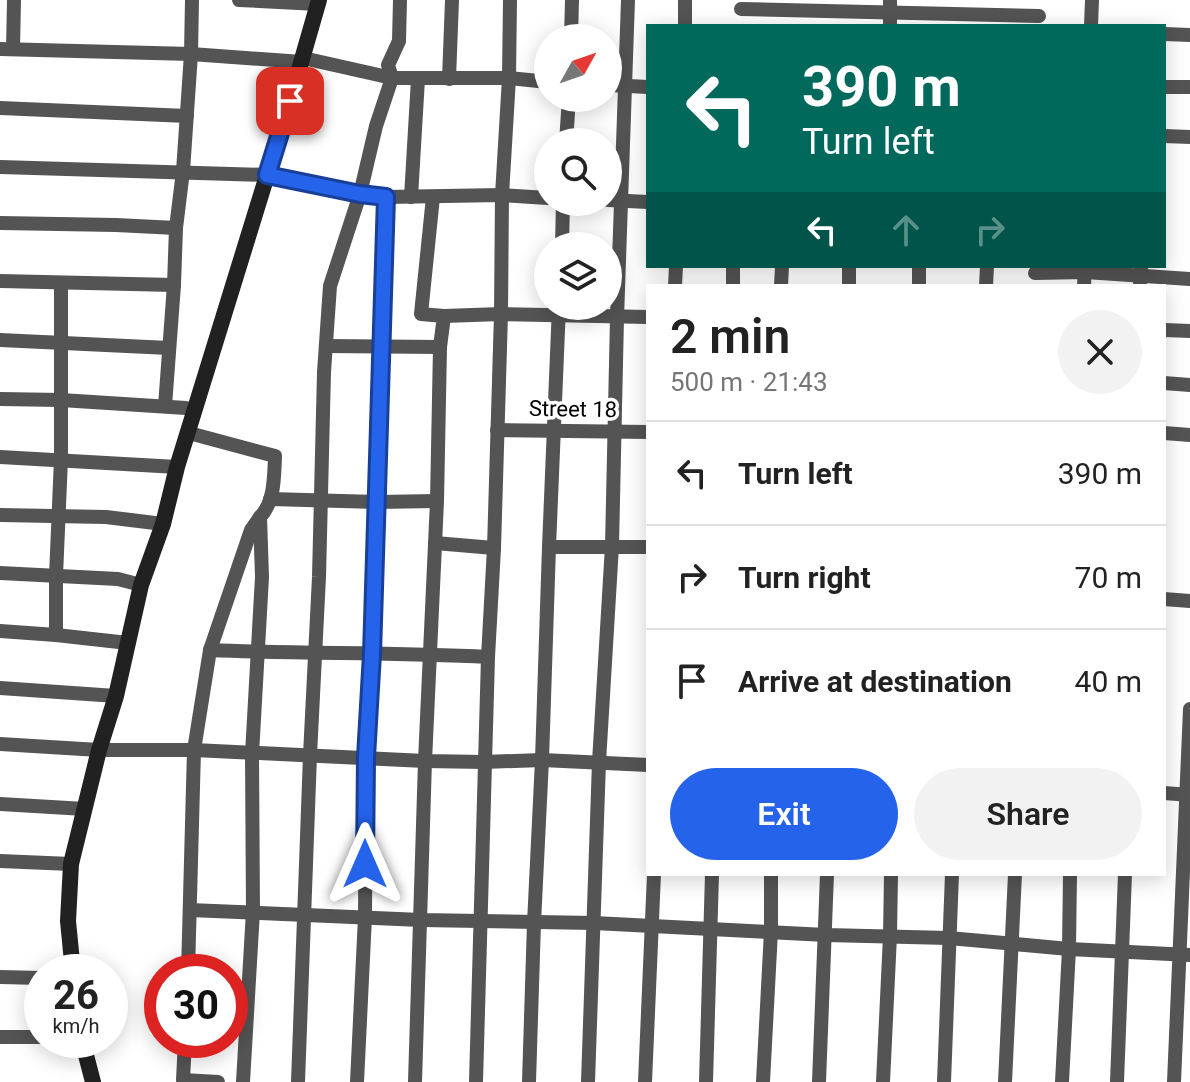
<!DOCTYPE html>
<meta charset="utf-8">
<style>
body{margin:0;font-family:Roboto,sans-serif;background:#f2f2f2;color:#222;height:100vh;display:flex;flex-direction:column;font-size:30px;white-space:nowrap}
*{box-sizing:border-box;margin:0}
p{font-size:26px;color:#767676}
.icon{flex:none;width:44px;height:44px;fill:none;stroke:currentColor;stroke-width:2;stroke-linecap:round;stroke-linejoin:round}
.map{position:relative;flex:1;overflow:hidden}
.sheet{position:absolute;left:646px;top:284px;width:520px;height:592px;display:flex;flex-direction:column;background:#fff;border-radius:0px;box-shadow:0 4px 20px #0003}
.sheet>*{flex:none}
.top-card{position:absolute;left:646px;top:24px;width:520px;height:244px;border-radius:0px;box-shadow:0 4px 20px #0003;background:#00695c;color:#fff;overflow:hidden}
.needle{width:52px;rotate:50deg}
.buttons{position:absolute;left:534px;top:24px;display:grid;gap:16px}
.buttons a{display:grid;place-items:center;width:88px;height:88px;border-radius:50%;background:#fff;box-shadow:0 4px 20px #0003;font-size:40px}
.speed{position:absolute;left:24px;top:954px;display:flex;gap:16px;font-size:40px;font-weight:700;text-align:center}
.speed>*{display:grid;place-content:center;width:104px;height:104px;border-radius:50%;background:#fff;box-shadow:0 4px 20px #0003;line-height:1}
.speed small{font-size:20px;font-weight:400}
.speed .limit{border:12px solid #d22;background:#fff;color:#111}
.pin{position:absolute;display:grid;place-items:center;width:68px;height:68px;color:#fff;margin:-34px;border-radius:16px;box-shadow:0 4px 12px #0006}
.me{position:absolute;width:88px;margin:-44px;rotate:0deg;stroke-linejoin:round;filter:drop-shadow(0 0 6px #0008)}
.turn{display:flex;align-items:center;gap:28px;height:168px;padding:0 24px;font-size:36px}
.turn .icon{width:104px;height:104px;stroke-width:2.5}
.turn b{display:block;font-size:56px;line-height:68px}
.lanes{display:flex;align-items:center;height:76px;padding:0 24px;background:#0003;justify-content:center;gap:40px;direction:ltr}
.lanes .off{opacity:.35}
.round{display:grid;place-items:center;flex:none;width:84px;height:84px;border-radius:42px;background:#f2f2f2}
.summary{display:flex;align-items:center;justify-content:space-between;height:136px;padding:0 24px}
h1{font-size:48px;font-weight:600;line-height:60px}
.primary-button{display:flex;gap:16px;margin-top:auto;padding:16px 24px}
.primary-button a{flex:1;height:92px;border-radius:48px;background:#2563eb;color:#fff;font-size:32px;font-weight:600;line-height:92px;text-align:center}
.primary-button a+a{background:#f2f2f2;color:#222}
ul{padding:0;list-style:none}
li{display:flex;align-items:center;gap:24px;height:104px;padding:0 24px;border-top:2px solid #e0e0e0}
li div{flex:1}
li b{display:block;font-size:30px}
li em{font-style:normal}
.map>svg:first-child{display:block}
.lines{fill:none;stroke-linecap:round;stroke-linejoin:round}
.street{stroke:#545454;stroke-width:14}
.secondary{stroke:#212121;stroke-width:16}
.route-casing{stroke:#184099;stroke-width:20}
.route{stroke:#2563eb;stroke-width:14}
.labels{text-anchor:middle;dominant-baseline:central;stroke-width:7;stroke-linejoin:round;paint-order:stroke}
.street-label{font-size:22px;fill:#000;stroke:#fff}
</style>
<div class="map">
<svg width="1190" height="1082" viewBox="0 0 1190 1082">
<rect width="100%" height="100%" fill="#fff"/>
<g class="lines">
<g class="street">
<path d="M239,0L318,4"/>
<path d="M741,9L1039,16"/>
<path d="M685,26V0"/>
<path d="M890,26V0"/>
<path d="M1091,26L1092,0"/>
<path d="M1164,34L1190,35"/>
<path d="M571,38L572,0"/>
<path d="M0,49L191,54L302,62"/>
<path d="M13,49L14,0"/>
<path d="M303,58L392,78H509L548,82"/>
<path d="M449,79L452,0"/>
<path d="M608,85L648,87"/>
<path d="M1164,87H1190"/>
<path d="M0,108L187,116"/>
<path d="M1164,136L1190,137"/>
<path d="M566,142L569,98"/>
<path d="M0,167L267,175L360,194L376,126L392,78L388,65L399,41L400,0"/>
<path d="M411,197L418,79"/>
<path d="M608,200L648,202"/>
<path d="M0,223L116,225L176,228"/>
<path d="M562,246L563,202"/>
<path d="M1035,273L1085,272L1190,279"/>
<path d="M0,281L174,285"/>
<path d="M675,286L676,266"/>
<path d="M733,286V266"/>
<path d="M781,286L782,266"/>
<path d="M849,286V266"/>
<path d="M919,286V266"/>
<path d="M986,286L987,266"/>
<path d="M1084,286L1085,266"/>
<path d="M1140,286L1141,266"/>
<path d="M444,316L501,314L648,317"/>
<path d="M1164,330L1190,331"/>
<path d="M0,340L169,348"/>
<path d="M326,346L440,347"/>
<path d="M1164,383L1190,385"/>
<path d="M0,399L61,400L186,408"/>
<path d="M165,406L174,285L176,228L183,171L191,54L192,0"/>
<path d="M497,430L648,432"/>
<path d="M189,433L275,456C274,476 275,502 260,517L262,577L252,754L253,911L243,1082"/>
<path d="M1164,433L1190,435"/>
<path d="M0,457L177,467"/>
<path d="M270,499L377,502L437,501"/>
<path d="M0,515L106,517L163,524"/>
<path d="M435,543L494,548"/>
<path d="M549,547H648"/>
<path d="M0,573L118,579L141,585"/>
<path d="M1164,599L1190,601"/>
<path d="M0,631L56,635L128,643"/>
<path d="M56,635V576L61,459V283"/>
<path d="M210,650C303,654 395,652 488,657"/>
<path d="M0,688L116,696"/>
<path d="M0,744L99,750H194L425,761L484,762L542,760L648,765"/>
<path d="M1164,793L1190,795"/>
<path d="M0,804L85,809"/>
<path d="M0,861L71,864"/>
<path d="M190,910L421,920L594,923L826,935L949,938L1069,949L1190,955"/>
<path d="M188,972L194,750L210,650L251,530L260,517"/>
<path d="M0,977L42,978"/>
<path d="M0,1037H42"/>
<path d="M185,1040L183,1080L218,1082"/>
<path d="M298,1082L310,755L319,577L324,372L330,286L360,194L386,197L502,195L548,198"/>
<path d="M357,1082L365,917L366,757L372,654L386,197"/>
<path d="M415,1082L425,761L437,501L440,347L444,316L421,314L433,197"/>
<path d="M476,1082L488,657L494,548L501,314L502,195L509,78L510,0"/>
<path d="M529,1082L534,923L542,760L549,547L559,306"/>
<path d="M588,1082L599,762L612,546L617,318L628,0"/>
<path d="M645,1082L654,874"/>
<path d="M706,1082L712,874"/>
<path d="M763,1082L771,931V874"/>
<path d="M819,1082L827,874"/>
<path d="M883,1082L890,936L891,874"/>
<path d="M944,1082L952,874"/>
<path d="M1005,1082L1015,874"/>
<path d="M1062,1082L1069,949L1070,874"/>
<path d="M1117,1082L1125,874"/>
<path d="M1174,1082L1190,709"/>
</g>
<g class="secondary">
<path d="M73,972L68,921L71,864L99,750L116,696L141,585L163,524L177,467L290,101L319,0"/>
<path d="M82,1040L93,1082"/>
</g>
</g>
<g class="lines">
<defs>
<path id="route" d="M290,101L267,175L360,194L386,197L372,654L366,757L365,864"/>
</defs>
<use href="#route" class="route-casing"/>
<use href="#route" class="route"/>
</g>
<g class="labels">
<g class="street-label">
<text transform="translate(573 409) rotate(1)">Street 18</text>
</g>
</g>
</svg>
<div class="buttons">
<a><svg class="needle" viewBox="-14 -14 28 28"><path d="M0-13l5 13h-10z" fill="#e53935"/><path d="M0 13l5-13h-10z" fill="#767676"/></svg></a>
<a><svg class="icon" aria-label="search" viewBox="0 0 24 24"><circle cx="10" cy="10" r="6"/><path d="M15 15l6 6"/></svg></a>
<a><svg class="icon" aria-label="layers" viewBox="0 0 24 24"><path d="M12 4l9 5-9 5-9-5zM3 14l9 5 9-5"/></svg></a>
</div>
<div class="speed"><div>26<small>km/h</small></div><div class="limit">30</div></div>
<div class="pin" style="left:290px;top:101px;background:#d93025"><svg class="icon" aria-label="arrive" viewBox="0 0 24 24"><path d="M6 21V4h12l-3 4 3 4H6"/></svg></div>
<svg class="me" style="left:365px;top:864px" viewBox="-20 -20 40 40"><path d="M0-17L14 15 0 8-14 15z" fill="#2563eb" stroke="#fff" stroke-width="4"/></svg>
<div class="top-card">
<div class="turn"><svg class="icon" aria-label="left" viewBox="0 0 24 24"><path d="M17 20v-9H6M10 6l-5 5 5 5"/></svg><div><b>390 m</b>Turn left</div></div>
<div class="lanes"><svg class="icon" aria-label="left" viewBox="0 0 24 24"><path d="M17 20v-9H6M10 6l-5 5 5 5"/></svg><svg class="icon off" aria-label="ahead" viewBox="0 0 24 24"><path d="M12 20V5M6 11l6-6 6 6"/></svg><svg class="icon off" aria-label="right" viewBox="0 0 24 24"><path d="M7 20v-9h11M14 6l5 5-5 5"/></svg></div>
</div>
<section class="sheet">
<div class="summary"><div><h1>2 min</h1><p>500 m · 21:43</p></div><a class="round"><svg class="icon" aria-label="close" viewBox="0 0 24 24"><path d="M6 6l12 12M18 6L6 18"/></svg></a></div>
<ul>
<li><svg class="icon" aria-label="left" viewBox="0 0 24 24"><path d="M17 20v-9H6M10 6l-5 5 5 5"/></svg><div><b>Turn left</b></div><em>390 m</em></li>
<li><svg class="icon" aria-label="right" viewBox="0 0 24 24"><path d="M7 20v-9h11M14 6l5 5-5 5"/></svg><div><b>Turn right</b></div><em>70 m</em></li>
<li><svg class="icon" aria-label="arrive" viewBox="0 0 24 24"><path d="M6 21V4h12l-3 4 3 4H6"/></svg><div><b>Arrive at destination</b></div><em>40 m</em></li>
</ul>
<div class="primary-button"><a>Exit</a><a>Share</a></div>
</section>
</div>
